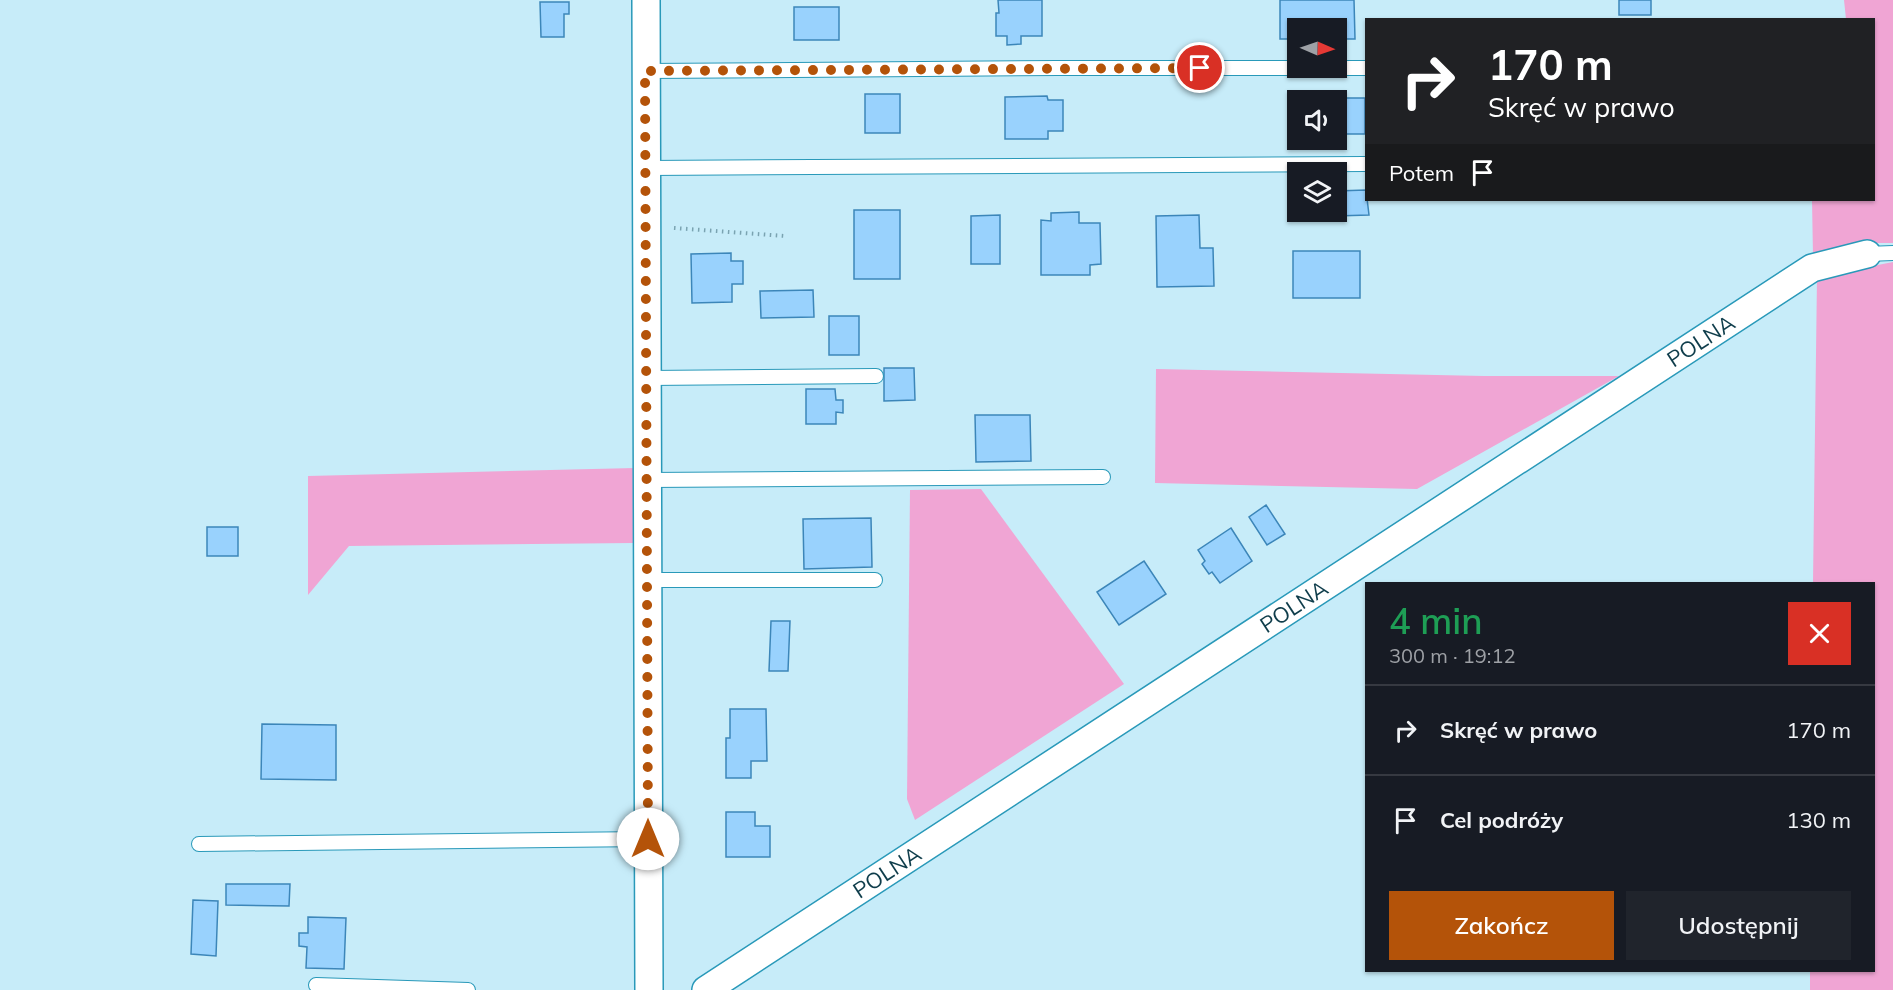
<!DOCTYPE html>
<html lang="pl">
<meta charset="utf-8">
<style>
body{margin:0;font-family:Mulish,sans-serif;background:#20242c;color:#f1f3f6;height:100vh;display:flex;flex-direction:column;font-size:22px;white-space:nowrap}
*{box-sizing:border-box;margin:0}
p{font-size:20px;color:#9ea1a6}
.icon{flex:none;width:33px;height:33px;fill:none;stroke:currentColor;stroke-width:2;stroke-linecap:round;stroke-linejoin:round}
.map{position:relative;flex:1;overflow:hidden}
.drawer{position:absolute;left:1365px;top:582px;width:510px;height:390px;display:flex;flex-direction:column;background:#171b24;border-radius:0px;box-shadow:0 2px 4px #0004}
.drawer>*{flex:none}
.banner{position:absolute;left:1365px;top:18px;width:510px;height:183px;border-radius:0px;box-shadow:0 2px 4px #0004;background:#202124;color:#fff;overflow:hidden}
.needle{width:39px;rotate:92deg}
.controls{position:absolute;left:1287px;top:18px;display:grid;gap:12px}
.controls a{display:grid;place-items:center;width:60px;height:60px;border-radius:0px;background:#171b24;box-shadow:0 2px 4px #0004;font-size:30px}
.pin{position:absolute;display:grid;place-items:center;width:51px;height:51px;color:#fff;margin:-26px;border:3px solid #fff;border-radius:50%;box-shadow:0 2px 6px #0007}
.me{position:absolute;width:66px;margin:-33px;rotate:0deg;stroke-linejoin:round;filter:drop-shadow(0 0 4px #0008)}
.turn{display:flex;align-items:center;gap:21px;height:126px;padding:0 24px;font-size:27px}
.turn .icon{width:78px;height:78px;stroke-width:2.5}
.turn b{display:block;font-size:42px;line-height:51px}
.then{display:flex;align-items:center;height:57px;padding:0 24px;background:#0003;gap:12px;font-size:22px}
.round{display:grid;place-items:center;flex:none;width:63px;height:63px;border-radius:0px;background:#20242c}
.summary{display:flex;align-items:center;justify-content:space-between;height:102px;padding:0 24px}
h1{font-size:36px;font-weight:600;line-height:45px;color:#1e9e55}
.action{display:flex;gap:12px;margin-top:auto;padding:12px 24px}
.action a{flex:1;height:69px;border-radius:0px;background:#b45309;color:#fff;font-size:24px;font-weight:600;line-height:69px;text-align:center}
.action a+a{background:#20242c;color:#f1f3f6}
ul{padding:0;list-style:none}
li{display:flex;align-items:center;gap:18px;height:90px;padding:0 24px;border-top:2px solid #363941}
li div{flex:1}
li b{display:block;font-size:22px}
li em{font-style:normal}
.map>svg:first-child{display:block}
.green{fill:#f0a5d4}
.building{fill:#99d2fd;stroke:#3c86b9;stroke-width:1.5}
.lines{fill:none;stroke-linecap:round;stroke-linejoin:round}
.service-casing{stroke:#2999b9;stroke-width:16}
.minor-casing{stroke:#2999b9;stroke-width:30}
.path{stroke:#7aa3b1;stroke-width:4;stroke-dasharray:1.5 4.5;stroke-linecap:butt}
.service{stroke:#fff;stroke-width:14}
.minor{stroke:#fff;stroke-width:27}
.route{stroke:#b45309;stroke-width:10;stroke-dasharray:0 18}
.labels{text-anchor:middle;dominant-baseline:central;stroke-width:4.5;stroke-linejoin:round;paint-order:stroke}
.street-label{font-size:22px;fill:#0f3d4b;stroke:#e3f6fd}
</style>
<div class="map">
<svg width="1893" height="990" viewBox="0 0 1893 990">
<rect width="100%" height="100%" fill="#c7ecf9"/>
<g class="green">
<path d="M1844,0H1893V243H1865L1813,256L1812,200H1874V20L1846,19Z"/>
<path d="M1893,262V990H1810V971L1874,970V584L1813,583L1817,277Z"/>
<path d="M1156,369L1484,376H1619L1417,489L1155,483Z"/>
<path d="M635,468L633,543L349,546L308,595V476Z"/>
<path d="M981,489L1124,684L915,820L907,799L910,490Z"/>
</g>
<g class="building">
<path d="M998,0H1042V36H1021V44L1007,45V36H996V13H999Z"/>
<path d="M1280,0H1354L1355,39H1336V28H1298V39H1280Z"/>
<rect x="1619" y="0" width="32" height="15"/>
<path d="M540,2H569V14H564V37H541Z"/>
<rect x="794" y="7" width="45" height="33"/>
<rect x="865" y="94" width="35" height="39"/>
<path d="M1047,96L1048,100H1063V131H1048V139H1005V97Z"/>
<path d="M1305,98H1365V134H1336V100H1305Z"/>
<path d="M1366,190L1369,215L1335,216L1336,191Z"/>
<rect x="854" y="210" width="46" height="69"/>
<path d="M1079,212V223H1100L1101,264L1090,265V275H1041V220L1051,221V213Z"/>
<path d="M1000,215V264H971V216Z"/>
<path d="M1199,215L1200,248H1213L1214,286L1157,287L1156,216Z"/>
<rect x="1293" y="251" width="67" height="47"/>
<path d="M731,253V261H743V284H732V302L692,303L691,254Z"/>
<path d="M813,290L814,317L761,318L760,291Z"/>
<rect x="829" y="316" width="30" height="39"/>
<path d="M884,368H914L915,400L884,401Z"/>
<path d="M806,389H835L836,400H843V413L836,412V424H806Z"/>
<path d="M975,415H1030L1031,461L976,462Z"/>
<path d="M1266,505L1285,534L1267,545L1249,517Z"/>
<path d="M871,518L872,567L804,569L803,519Z"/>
<rect x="207" y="527" width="31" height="29"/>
<path d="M1231,528L1252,561L1220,583L1212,572L1209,574L1202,564L1205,561L1198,550Z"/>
<path d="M1144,561L1166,594L1119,625L1097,592Z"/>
<path d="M771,621H790L788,671H769Z"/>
<path d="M730,709H766L767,761H751V778H726V738H730Z"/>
<path d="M262,724L336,725V780L261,779Z"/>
<path d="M726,812H755V826H770V857H726Z"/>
<path d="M226,884H290L289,906L226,905Z"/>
<path d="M193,900L218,901L216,956L191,954Z"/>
<path d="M308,917L346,918L344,969L306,968L307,947L299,946V933H308Z"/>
</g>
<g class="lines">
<defs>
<g id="service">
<path d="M645,71L1058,68H1366"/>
<path d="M646,168L1366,164"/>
<path d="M1867,254L1893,253"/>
<path d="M647,378L876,376"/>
<path d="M647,480L1103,477"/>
<path d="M647,580H875"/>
<path d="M199,844L648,839"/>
<path d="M316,985L468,990"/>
</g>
<g id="minor">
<path d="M646,0L649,990"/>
<path id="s1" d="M706,990L1812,268L1867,254"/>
</g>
</defs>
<use href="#service" class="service-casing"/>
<use href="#minor" class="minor-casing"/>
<path class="path" d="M674,228L785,236"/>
<use href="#service" class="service"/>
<use href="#minor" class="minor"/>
</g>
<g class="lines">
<path class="route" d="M648,839L645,71L1200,68"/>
</g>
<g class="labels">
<g class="street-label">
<text stroke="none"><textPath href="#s1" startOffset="1188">POLNA</textPath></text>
<text stroke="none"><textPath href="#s1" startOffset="702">POLNA</textPath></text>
<text stroke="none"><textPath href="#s1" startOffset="216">POLNA</textPath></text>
</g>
</g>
</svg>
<div class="controls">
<a><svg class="needle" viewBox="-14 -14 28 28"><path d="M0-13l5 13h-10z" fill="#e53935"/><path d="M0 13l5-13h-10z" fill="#9ea1a6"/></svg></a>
<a><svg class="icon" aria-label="sound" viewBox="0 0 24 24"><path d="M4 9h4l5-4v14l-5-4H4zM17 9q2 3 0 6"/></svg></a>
<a><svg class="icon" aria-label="layers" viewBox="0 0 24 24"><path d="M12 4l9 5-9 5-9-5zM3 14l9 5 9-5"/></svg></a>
</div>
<div class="pin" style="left:1200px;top:68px;background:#d93025"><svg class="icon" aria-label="arrive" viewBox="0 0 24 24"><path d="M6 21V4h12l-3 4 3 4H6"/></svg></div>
<svg class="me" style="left:648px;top:839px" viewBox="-20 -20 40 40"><circle r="19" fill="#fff"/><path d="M0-13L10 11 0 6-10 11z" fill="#b45309"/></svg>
<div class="banner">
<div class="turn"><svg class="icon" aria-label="right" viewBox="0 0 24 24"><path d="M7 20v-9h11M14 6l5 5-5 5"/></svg><div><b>170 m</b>Skręć w prawo</div></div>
<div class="then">Potem<svg class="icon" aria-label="arrive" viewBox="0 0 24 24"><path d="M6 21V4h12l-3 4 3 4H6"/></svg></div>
</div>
<section class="drawer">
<div class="summary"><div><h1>4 min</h1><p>300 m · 19:12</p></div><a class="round" style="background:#d93025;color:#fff"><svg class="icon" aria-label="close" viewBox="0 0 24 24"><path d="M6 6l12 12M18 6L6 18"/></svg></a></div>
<ul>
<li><svg class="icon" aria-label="right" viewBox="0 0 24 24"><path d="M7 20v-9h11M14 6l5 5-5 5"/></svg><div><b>Skręć w prawo</b></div><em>170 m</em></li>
<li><svg class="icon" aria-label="arrive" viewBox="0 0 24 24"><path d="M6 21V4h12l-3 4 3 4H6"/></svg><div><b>Cel podróży</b></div><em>130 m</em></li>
</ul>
<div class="action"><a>Zakończ</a><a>Udostępnij</a></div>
</section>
</div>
